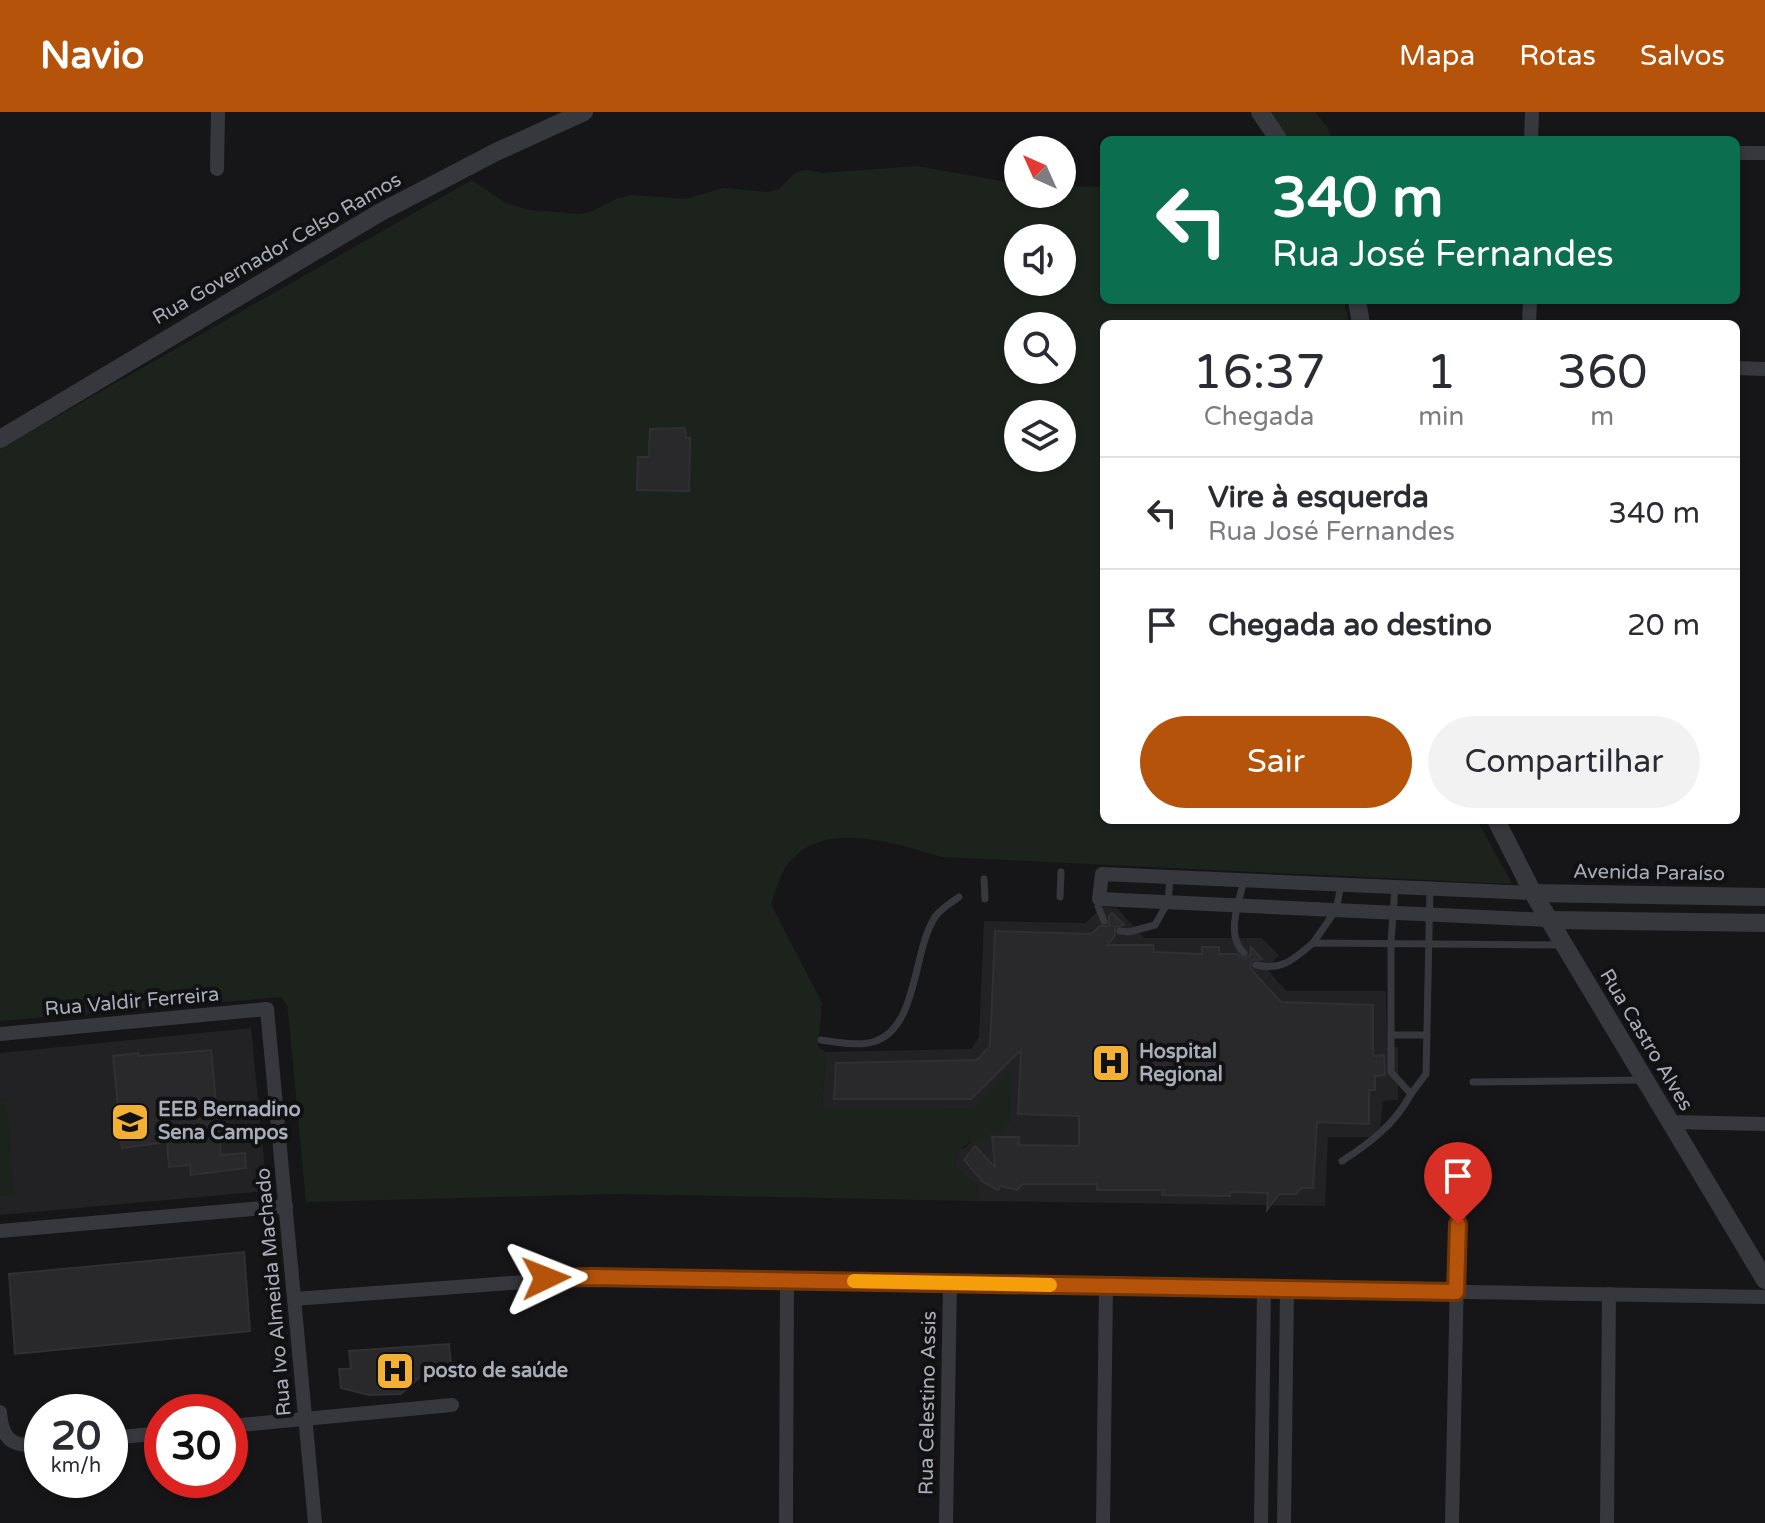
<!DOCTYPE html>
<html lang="pt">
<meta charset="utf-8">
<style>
body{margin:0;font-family:"Varela Round",sans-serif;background:#f2f2f3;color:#2b2b33;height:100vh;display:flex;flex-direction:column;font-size:30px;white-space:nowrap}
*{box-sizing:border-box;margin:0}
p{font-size:26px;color:#7c7c81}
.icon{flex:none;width:44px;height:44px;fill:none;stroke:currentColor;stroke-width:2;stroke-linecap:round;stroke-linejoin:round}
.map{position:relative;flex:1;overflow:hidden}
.side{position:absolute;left:1100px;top:208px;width:640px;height:504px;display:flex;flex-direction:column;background:#fff;border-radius:12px;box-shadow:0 2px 6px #0004}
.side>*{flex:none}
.hud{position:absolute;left:1100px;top:24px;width:640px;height:168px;border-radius:12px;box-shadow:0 2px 6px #0004;background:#0b6e4f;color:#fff;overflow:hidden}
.needle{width:52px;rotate:315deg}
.fabs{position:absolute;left:1004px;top:24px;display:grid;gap:16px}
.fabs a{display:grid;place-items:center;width:72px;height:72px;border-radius:50%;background:#fff;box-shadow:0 2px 6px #0004;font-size:40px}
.speed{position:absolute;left:24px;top:1282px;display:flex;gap:16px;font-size:40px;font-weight:700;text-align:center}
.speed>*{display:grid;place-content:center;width:104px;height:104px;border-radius:50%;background:#fff;box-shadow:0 2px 6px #0004;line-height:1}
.speed small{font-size:20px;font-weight:400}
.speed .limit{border:12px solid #d22;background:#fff;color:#111}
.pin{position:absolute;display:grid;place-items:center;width:68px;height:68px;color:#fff;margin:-82px -34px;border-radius:50% 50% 50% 0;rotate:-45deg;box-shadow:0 0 8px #0007}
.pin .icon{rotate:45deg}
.me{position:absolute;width:88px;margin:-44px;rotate:88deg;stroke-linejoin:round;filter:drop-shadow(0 0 6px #0008)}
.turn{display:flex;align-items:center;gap:28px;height:168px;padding:0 40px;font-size:36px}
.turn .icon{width:104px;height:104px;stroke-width:2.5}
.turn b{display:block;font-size:56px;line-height:68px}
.eta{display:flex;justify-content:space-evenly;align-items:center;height:136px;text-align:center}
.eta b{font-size:48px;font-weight:600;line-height:56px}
.primary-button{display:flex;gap:16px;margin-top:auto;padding:16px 40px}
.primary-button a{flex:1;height:92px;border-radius:48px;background:#b45309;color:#fff;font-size:32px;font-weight:600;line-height:92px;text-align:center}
.primary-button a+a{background:#f2f2f3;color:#2b2b33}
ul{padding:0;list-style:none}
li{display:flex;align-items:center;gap:24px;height:112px;padding:0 40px;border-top:2px solid #e1e1e2}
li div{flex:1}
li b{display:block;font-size:30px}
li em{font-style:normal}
header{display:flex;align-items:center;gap:48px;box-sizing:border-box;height:112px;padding:0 40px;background:#b45309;color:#fff}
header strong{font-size:38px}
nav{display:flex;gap:44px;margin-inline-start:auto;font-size:28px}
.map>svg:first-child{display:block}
.built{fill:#222225}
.green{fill:#1c231d;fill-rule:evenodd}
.building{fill:#29292c;stroke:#303034;stroke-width:2}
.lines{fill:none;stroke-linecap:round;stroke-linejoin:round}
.service{stroke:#37383d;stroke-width:7}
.minor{stroke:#37383d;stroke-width:14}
.tertiary{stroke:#37383d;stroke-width:18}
.route-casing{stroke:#753606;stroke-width:20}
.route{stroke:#b45309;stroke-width:14}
.slow{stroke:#f59e0b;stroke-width:14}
.labels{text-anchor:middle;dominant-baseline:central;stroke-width:8;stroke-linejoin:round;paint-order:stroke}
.street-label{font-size:20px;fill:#a8adb8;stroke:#111113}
.poi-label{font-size:20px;font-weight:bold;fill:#a8adb8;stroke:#111113;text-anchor:start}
</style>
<header>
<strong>Navio</strong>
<nav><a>Mapa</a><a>Rotas</a><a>Salvos</a></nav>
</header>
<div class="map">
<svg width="1765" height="1411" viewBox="0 0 1765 1411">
<rect width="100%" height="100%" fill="#161618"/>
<g class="built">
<path d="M1102,795L1117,796L1144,826H1262L1279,843L1267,857L1286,879H1386L1387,935H1398V988L1383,989L1379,1025H1328L1325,1094L978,1089L979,1075L955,1055L958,1037L965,1036L972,1029L974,996H822L826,940L971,937L979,925L984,809L1086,811Z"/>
<path d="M251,916L267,1079L0,1103V941Z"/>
</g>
<g class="green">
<path d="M1270,0H1315L1328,16L1332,28H1290Z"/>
<path d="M917,54L1018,72V82H1062V74L1104,75V188H1344L1349,212H1104V708H1477L1512,772L942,745C896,732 824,706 788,752C780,763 775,779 771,792L822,891L818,935L826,940L822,995L973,996L1008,961L1012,965L1010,1009L1001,1019H989L981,1029H972L958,1038L955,1055L979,1075L978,1089L615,1082L306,1090L289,909L287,893L281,885L0,909V337L472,68L504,90L515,94L530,98L578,102L590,100L618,86L632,83L686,87L723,76L768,80L779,77L796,60L807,58L823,61ZM1018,126H1062V170H1018ZM1018,214H1062V258H1018ZM1018,302H1062V346H1018Z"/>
<path d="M6,987L15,1083L0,1084V988Z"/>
</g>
<g class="building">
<path d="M685,316L686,326H690L689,379L637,378L638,345H649L650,317Z"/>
<path d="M1112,801L1124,813L1115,815V824L1107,833H1153L1154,840L1202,842V835H1219V842H1237L1244,847L1250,844L1251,835L1262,847L1252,848L1250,856L1281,890L1373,893V944L1384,943L1385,963L1375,964V978H1369V1012L1317,1010L1313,1076H1301L1296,1082H1279L1267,1098L1268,1081L1230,1080V1084L1162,1083L1163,1078H1097V1072H1023L1017,1078L1000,1074L998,1078L983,1070L964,1048L975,1034L995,1055L992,1025H1019V1033L1079,1034V1004L1018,1002L1021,938L971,987H834L836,951L977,948L990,934L995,819L1091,822L1100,814H1109V804Z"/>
<path d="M211,938L221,1043L245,1041L246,1056L191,1063L190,1053L169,1055L167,1030L122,1036L113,944L138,941L139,944Z"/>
<path d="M244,1140L250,1219L15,1242L9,1162Z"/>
<path d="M449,1232L452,1262L421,1264L401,1282L369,1283L341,1276L339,1257H351L349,1239Z"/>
</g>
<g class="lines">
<g class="service">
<path d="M984,767L985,787"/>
<path d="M1244,768C1239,791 1225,823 1244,841"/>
<path d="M1395,775L1391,830V960L1411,982L1426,962L1430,777"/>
<path d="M1060,785L1061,760"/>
<path d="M1099,787L1098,794L1104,809"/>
<path d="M1120,819L1129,820L1155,813L1168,790L1170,765"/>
<path d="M1313,831L1336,798L1341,773"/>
<path d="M1256,853C1282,859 1294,847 1313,831L1562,833"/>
<path d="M1391,923H1427"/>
<path d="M821,928C837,930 860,935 876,929C918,914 913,838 935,805C941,796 951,791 959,785"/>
<path d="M1473,970L1643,968"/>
<path d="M1342,1049C1370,1031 1395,1012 1411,982"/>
</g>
<g class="minor">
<path d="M1531,28L1532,0"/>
<path d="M1736,41H1765"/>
<path d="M217,57L218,0"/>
<path d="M1529,212L1530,188"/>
<path d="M1736,256L1765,257"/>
<path d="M1533,781L1102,762L1099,787L1549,808"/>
<path d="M0,922L267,897L315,1411"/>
<path d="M1670,1010L1765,1012"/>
<path d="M0,1119L286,1094"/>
<path d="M294,1187L592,1165L1765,1185"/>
<path d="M0,1300C2,1330 14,1335 42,1333"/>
<path d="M230,1314L452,1293"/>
<path d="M110,1326L162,1321"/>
<path d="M786,1411L787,1168"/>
<path d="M946,1411L950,1171"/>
<path d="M1103,1411L1106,1174"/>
<path d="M1261,1411L1264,1176"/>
<path d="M1284,1411L1287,1177"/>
<path d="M1452,1411L1458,1112"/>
<path d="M1607,1411L1609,1182"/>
</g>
<g class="tertiary">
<path d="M1260,0L1279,28"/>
<path d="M1357,188L1361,212"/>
<path d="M0,327L379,101L496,40L584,0"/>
<path d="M1496,708L1533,781L1765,1168"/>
<path d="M1533,781L1765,785"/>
<path d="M1549,808L1765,811"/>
</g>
</g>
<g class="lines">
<defs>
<path id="route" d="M546,1166L592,1165L1456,1180L1458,1112"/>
</defs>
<use href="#route" class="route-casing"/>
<use href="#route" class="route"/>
<path class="slow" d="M854,1169L1050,1173"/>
</g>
<defs>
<symbol id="hospital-square" viewBox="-11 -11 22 22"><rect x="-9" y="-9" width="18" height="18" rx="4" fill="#f2b134" stroke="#111113"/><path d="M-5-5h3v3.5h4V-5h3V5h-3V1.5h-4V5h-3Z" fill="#111"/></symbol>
<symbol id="school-square" viewBox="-11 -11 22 22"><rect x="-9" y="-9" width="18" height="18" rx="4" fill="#f2b134" stroke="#111113"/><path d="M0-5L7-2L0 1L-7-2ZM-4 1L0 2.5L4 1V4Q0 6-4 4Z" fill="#111"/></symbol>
</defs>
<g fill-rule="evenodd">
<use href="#hospital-square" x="1089" y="929" width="44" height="44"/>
<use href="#school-square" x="108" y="988" width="44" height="44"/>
<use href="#hospital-square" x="373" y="1237" width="44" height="44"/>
</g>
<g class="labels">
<g class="street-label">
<text transform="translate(277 137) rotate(-30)">Rua Governador Celso Ramos</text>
<text transform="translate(1649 761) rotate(1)">Avenida Paraíso</text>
<text transform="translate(132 890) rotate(-5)">Rua Valdir Ferreira</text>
<text transform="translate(1646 928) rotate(59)">Rua Castro Alves</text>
<text transform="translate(274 1180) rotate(-95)">Rua Ivo Almeida Machado</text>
<text transform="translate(928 1291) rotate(-89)">Rua Celestino Assis</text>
</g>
<g class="poi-label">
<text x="1139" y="940">Hospital<tspan x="1139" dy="23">Regional</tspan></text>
<text x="158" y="998">EEB Bernadino<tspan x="158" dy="23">Sena Campos</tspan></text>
<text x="423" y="1259">posto de saúde</text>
</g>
</g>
</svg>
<div class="fabs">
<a><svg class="needle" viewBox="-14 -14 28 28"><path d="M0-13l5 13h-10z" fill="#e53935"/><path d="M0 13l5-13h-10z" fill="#7c7c81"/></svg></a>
<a><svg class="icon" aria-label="sound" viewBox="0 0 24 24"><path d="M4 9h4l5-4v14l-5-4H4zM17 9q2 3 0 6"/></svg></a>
<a><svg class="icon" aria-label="search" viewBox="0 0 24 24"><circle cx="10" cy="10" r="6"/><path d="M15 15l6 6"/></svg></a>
<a><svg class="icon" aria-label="layers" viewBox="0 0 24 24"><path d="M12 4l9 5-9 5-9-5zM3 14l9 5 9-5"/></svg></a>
</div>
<div class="speed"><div>20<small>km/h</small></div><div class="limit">30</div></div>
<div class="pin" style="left:1458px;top:1112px;background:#d93025"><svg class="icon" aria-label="arrive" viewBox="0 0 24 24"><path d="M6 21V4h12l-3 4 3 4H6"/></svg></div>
<svg class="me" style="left:546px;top:1166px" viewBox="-20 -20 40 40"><path d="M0-17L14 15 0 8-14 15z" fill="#b45309" stroke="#fff" stroke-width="4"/></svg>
<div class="hud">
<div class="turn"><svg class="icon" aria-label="left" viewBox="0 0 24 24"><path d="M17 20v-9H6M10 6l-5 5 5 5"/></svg><div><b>340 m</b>Rua José Fernandes</div></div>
</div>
<section class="side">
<div class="eta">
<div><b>16:37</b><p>Chegada</p></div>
<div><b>1</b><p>min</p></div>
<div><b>360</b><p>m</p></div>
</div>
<ul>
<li><svg class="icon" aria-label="left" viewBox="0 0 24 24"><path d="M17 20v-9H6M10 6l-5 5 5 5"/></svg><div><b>Vire à esquerda</b><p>Rua José Fernandes</p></div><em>340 m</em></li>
<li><svg class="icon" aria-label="arrive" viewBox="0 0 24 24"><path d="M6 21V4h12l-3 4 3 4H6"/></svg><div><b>Chegada ao destino</b></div><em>20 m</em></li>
</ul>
<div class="primary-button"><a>Sair</a><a>Compartilhar</a></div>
</section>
</div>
